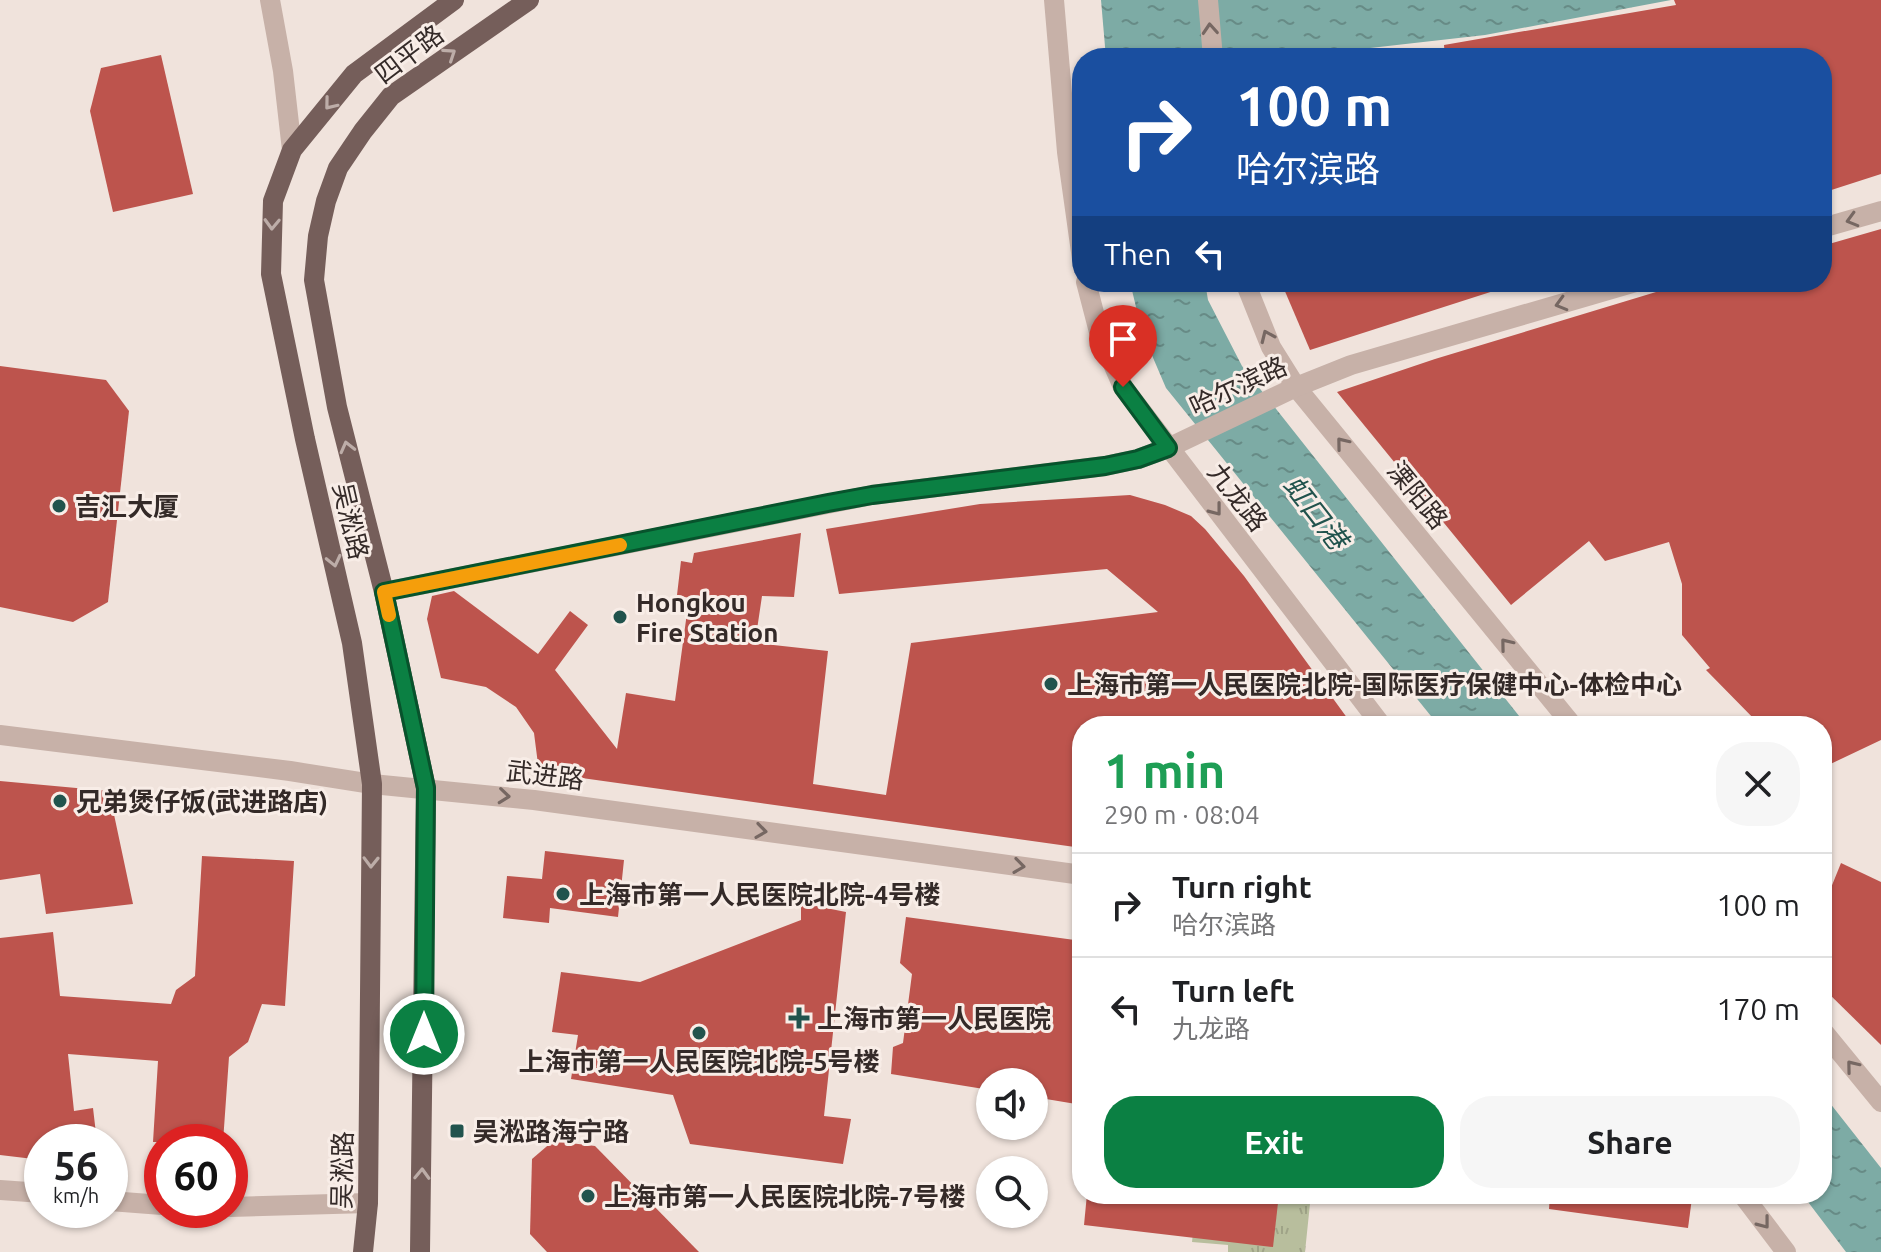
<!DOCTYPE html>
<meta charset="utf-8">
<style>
body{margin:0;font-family:Ubuntu,"Noto Sans SC",sans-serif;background:#f6f6f6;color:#202124;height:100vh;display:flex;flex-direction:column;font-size:30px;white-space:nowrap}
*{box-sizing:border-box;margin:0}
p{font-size:26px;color:#757577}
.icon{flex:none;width:44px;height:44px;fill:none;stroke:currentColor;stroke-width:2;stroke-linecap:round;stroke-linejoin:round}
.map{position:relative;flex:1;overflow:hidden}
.details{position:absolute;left:1072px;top:716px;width:760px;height:488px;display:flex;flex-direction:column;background:#fff;border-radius:32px;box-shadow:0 2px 6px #0004}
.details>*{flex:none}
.guide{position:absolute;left:1072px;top:48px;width:760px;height:244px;border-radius:32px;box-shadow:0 2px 6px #0004;background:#1a4fa0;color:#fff;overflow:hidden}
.buttons{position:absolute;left:976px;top:1068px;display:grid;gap:16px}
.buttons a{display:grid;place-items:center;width:72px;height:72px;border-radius:50%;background:#fff;box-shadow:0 2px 6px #0004;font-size:40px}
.speed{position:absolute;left:24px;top:1124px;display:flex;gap:16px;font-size:40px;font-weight:700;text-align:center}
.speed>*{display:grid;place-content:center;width:104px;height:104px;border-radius:50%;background:#fff;box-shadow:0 2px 6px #0004;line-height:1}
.speed small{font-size:20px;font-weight:400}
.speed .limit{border:12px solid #d22;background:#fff;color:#111}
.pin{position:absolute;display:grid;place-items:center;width:68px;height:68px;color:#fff;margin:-82px -34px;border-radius:50% 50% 50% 0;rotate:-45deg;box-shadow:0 0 8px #0007}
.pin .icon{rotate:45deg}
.me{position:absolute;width:88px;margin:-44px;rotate:0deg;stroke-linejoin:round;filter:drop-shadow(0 0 6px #0008)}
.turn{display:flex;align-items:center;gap:28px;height:168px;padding:0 32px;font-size:36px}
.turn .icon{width:104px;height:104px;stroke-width:2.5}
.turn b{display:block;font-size:56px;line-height:68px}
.then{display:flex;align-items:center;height:76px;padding:0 32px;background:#0003;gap:16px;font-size:30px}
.round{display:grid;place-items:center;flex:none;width:84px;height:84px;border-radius:32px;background:#f6f6f6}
.head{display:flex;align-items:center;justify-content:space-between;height:136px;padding:0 32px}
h1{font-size:48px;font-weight:700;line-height:60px;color:#1e9e55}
.button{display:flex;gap:16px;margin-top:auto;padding:16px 32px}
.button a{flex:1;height:92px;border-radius:32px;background:#0b8043;color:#fff;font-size:32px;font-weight:700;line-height:92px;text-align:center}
.button a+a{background:#f6f6f6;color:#202124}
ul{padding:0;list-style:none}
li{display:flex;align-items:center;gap:24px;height:104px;padding:0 32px;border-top:2px solid #e0e0e0}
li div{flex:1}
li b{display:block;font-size:30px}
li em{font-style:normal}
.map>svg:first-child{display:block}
.park{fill:url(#park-tufts)}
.water{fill:url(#water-ripples)}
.building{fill:#bd544d}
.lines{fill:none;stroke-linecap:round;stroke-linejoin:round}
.minor{stroke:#c7b1a8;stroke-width:20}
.major{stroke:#755e5a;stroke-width:20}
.oneway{stroke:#766762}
.oneway2{stroke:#bdada8}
.route-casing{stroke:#07532c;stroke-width:20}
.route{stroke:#0b8043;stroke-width:14}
.slow{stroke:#f59e0b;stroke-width:14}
.poi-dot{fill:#21534d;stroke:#f8ede7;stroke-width:3}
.labels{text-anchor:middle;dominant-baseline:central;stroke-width:6;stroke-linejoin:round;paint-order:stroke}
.street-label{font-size:26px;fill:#342a28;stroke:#f8ede7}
.poi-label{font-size:26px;font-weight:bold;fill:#342a28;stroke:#f8ede7;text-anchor:start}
.water-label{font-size:28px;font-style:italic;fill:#21534d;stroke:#f8ede7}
</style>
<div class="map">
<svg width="1881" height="1252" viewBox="0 0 1881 1252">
<defs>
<pattern id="park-tufts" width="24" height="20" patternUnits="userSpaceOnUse" patternTransform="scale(2)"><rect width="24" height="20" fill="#b8be9d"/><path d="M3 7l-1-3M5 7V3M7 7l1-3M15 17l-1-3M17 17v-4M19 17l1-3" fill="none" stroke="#9fa387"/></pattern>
<pattern id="water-ripples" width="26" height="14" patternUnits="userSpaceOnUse" patternTransform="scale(2)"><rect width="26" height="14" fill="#7daba5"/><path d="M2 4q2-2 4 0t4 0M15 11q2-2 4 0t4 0" fill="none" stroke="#678b86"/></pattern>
</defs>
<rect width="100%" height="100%" fill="#f0e3dc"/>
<path class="park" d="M1197,1194H1311L1305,1252H1228V1245L1192,1242Z"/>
<g class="water">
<path d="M1101,0H1671L1485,35L1282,58H1106Z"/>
<path d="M1130,282H1205L1208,300L1242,366L1527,726H1439L1166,388L1142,332Z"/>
<path d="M1822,1093L1881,1168V1252H1846L1802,1194H1822Z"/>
</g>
<g class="building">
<path d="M1674,0H1881V174L1822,193V58H1445L1444,45L1676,5Z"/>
<path d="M161,55L193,194L113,212L90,111L101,68Z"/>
<path d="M1881,229V740L1822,768V726H1761L1706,670L1710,668L1682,635V584L1669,542L1605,561L1589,541L1511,605L1337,392L1435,359L1689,282H1822V246Z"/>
<path d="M1281,282H1505L1506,287L1310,350Z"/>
<path d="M0,366L106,380L129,411L108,602L73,622L0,607Z"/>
<path d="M1130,495L1165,505L1191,516L1205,529L1244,576L1353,726H1082V848L539,772L534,733L516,707L486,687L441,678L427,619L432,596L454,591L538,654L570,611L588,625L555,670L617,749L626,693L675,701L689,598L677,595L681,561L692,563L694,553L801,533L794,597L762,596L755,643L828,651L813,784L886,795L911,643L1158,612L1107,569L839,594L826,529L980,504Z"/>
<path d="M0,781L109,791L133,904L46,914L40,874L0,880Z"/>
<path d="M545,851L624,860L618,917L550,908L549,923L503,918L507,876L542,879Z"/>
<path d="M202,856L294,861L285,1006L262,1004L248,1042L229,1057L223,1142H153L158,1061L68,1054L74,1111L93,1108L97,1142H42V1160L0,1155V938L53,932L60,996L171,1004L176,990L195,976Z"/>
<path d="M1841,863L1881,882V1045L1822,987V910Z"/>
<path d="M801,903L846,912L824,1116L851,1119L843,1164L690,1144L673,1095L571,1079L578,1035L552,1032L561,972L640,982L801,920Z"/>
<path d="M906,917L1082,941V1105L1034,1097V1082H990V1090L891,1074L893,1047L903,1043L912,974L900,963Z"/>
<path d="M553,1141L595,1146L699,1252H547L530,1234L532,1159Z"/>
<path d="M1087,1194H1279L1273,1247L1084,1225Z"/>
<path d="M1550,1194H1672L1692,1198L1688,1228L1549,1209Z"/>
</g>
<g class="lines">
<g class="minor">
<path d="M270,0L283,71L292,150"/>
<path d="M1054,0L1067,152L1082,259"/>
<path d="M1208,0L1213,58"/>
<path d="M1822,228L1881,211"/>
<path d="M1086,282L1099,332L1123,387L1382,726"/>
<path d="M1245,282L1271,347L1296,387L1573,726"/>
<path d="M384,592L872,495L1105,466L1138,459L1168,448L1296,387L1351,365L1636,282"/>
<path d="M0,735L290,771L372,784L534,800L1082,875"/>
<path d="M1822,1030L1881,1102"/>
<path d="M0,1190L42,1193"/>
<path d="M1742,1194L1786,1252"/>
<path d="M110,1201L162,1205"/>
<path d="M230,1207L368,1203"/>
</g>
<g class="major">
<path d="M363,1252L368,1203L372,784L352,643L305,439L271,274L273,201L292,150L354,74L454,0"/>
<path d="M420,1252L426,788L384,592L337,407L314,280L318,236L326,201L338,168L363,131L391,96L529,0"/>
</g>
</g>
<defs><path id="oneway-chevron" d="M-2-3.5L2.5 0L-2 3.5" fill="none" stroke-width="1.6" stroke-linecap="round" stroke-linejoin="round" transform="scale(2)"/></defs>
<g class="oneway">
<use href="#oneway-chevron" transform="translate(1210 29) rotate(-94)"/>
<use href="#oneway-chevron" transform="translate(1852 220) rotate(164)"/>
<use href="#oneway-chevron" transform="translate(1561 304) rotate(164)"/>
<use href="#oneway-chevron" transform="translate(1267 336) rotate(-114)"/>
<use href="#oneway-chevron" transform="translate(1342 443) rotate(-129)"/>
<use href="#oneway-chevron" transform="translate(1216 510) rotate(52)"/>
<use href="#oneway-chevron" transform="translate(1506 644) rotate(-129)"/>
<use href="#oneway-chevron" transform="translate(504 796) rotate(6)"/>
<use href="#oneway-chevron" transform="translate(761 831) rotate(8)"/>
<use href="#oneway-chevron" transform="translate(1019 866) rotate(8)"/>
<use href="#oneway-chevron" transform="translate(1852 1066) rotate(-129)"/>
<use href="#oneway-chevron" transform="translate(1764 1223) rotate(52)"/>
</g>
<g class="oneway2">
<use href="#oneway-chevron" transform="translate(450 54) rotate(-34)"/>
<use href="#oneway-chevron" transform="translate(330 104) rotate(129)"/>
<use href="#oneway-chevron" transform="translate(272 224) rotate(92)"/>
<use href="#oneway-chevron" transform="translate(347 447) rotate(-104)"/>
<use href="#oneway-chevron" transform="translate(334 561) rotate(77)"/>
<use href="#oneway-chevron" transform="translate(371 862) rotate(91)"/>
<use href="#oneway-chevron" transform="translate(422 1174) rotate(-88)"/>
</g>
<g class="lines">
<defs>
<path id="route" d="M424,1034L426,788L384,592L828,503L872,495L1105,466L1138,459L1168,448L1123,387"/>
</defs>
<use href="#route" class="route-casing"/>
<use href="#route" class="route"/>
<path class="slow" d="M389,615L384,592L620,545"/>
</g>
<g class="poi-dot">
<circle cx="59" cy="506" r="8"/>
<circle cx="620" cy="617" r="8"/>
<circle cx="1051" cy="684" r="8"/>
<circle cx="60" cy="801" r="8"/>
<circle cx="563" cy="894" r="8"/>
<path d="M795 1006h8v8h8v8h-8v8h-8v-8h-8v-8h8z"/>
<circle cx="699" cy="1033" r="8"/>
<rect x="449" y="1123" width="16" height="16" rx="4"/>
<circle cx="588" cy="1196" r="8"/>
</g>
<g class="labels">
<g class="street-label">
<text transform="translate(409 54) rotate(-37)">四平路</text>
<text transform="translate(1238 386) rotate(-25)">哈尔滨路</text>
<text transform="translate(1418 495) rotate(51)">溧阳路</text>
<text transform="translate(1238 497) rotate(52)">九龙路</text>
<text transform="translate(351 521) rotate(77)">吴淞路</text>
<text transform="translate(545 775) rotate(7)">武进路</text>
<text transform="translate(342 1170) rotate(-89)">吴淞路</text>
</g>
<g class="poi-label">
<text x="75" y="506">吉汇大厦</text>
<text x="636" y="602">Hongkou<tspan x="636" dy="30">Fire Station</tspan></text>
<text x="1067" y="684">上海市第一人民医院北院-国际医疗保健中心-体检中心</text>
<text x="76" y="801">兄弟煲仔饭(武进路店)</text>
<text x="579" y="894">上海市第一人民医院北院-4号楼</text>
<text x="817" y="1018">上海市第一人民医院</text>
<text x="699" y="1061" text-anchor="middle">上海市第一人民医院北院-5号楼</text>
<text x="473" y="1131">吴淞路海宁路</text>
<text x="604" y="1196">上海市第一人民医院北院-7号楼</text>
</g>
<g class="water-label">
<text transform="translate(1316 512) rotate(52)">虹口港</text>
</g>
</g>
</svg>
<div class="buttons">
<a><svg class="icon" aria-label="sound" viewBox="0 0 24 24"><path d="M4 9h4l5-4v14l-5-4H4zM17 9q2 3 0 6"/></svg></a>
<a><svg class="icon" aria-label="search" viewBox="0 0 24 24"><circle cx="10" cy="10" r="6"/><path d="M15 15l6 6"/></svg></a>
</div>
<div class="speed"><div>56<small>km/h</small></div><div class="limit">60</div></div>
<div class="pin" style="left:1123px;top:387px;background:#d93025"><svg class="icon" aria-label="arrive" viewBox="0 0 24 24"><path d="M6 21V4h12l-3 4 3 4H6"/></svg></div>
<svg class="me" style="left:424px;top:1034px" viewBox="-20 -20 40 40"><circle r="17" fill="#0b8043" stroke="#fff" stroke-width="3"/><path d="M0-11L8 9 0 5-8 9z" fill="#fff"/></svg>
<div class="guide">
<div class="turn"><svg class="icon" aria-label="right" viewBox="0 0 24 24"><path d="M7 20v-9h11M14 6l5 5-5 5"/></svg><div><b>100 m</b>哈尔滨路</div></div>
<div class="then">Then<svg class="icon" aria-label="left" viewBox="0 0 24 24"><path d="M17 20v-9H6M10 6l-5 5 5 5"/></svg></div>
</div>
<section class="details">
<div class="head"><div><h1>1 min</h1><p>290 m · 08:04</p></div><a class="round"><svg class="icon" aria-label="close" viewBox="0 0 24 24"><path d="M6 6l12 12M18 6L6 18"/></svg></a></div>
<ul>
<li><svg class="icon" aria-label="right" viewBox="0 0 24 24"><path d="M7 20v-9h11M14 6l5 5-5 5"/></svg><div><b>Turn right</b><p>哈尔滨路</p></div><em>100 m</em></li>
<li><svg class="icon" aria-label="left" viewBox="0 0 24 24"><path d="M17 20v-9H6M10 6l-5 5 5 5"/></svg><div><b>Turn left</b><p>九龙路</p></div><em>170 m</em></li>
</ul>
<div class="button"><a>Exit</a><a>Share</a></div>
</section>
</div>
